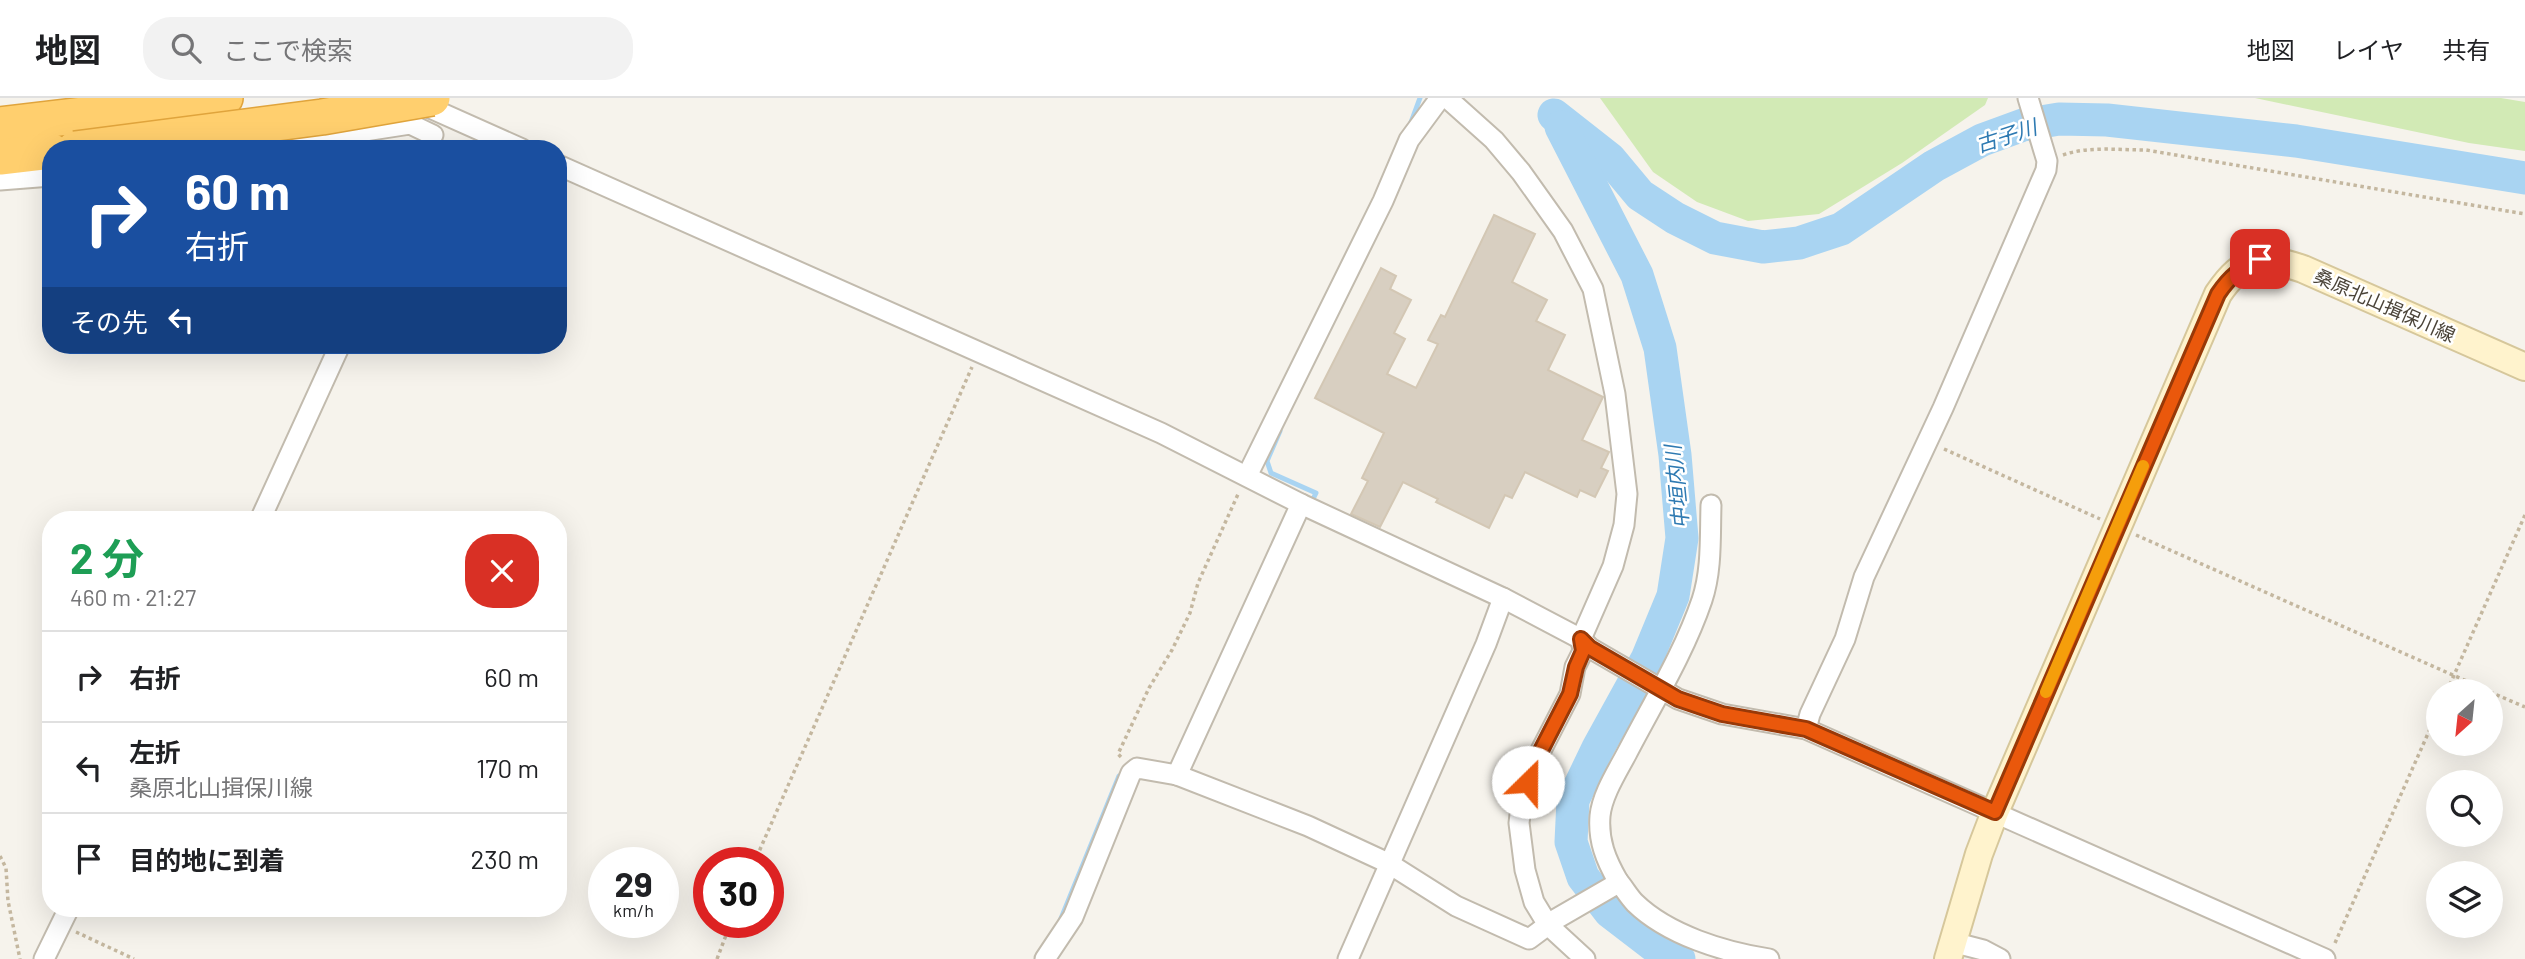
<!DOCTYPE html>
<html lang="ja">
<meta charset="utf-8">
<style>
body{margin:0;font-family:Barlow,"Noto Sans JP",sans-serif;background:#f2f2f2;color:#202124;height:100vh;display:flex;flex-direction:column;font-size:26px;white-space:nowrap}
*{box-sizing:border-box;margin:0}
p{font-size:23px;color:#757577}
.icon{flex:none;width:38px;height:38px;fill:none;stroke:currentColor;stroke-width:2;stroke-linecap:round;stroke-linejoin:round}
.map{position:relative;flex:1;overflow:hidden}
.side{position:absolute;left:42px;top:413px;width:525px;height:406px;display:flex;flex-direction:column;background:#fff;border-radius:28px;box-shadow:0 7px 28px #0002}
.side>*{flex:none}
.guide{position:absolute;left:42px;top:42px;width:525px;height:214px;border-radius:28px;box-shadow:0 7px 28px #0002;background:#1a4fa0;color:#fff;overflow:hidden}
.needle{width:46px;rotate:207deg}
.controls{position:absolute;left:2426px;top:581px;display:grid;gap:14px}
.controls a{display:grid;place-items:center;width:77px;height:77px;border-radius:50%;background:#fff;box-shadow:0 7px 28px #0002;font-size:35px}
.speed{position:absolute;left:588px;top:749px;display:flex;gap:14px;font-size:35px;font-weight:700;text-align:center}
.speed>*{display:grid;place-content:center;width:91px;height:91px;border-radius:50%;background:#fff;box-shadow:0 7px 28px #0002;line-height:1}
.speed small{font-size:18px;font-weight:400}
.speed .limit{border:10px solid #d22;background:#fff;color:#111}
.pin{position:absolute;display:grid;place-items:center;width:60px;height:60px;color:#fff;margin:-30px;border-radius:14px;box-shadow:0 4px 10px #0006}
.me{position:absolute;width:77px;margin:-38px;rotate:23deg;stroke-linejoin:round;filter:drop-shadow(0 0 5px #0008)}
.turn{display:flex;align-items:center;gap:24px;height:147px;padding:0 28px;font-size:32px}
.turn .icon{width:91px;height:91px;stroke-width:2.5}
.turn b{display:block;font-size:49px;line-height:60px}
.then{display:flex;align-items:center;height:66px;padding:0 28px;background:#0003;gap:14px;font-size:26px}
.round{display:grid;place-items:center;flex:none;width:74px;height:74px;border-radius:28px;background:#f2f2f2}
.overview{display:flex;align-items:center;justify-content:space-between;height:119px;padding:0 28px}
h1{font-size:42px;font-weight:700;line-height:52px;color:#1e9e55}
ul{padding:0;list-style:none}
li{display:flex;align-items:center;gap:21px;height:91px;padding:0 28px;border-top:2px solid #e0e0e0}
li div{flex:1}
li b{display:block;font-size:26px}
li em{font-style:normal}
header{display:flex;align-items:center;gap:42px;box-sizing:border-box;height:98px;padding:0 35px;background:#fff;border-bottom:2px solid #e0e0e0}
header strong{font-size:33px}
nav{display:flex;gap:38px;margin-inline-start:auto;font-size:24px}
.search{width:490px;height:63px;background:#f2f2f2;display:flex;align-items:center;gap:18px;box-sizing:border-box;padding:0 24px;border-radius:28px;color:#757577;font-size:26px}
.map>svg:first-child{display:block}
.green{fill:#d2eab5}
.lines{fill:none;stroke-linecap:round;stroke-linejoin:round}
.stream{stroke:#a9d4f2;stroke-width:5}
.river{stroke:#a9d4f2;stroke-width:33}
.building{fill:#d8cfc1;stroke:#d3c7b4;stroke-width:2}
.minor-casing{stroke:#c2bbae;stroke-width:23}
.secondary-casing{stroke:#d6c79b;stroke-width:30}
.motorway-casing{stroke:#e0a43c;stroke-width:38}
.path{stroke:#c4b79f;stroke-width:3.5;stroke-dasharray:3.5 3.5;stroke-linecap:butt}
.minor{stroke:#fff;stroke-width:19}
.secondary{stroke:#fff3cd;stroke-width:26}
.motorway{stroke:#ffcf6e;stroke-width:35}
.motorway-bridge-casing{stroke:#e0a43c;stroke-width:38;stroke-linecap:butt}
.motorway-bridge{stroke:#ffcf6e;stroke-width:35}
.route-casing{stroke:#983908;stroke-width:18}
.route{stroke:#ea580c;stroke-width:12}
.slow{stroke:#f59e0b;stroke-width:12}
.labels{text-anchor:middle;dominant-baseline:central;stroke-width:5;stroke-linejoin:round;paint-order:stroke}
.street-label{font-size:19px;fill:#4b4439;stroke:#fff}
.water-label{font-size:21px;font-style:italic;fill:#2e7ab2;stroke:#fff}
</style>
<header>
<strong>地図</strong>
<div class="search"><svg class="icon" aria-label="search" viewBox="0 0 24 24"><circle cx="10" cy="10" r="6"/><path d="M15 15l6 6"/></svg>ここで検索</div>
<nav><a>地図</a><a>レイヤ</a><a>共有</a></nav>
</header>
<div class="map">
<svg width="2525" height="861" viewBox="0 0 2525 861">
<rect width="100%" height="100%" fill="#f6f3ec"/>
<g class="green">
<path d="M1600,0H1988L1985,7L1902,65L1819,116L1748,123L1697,104L1653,74Z"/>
<path d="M2255,0H2501L2525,4V53L2469,45Z"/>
</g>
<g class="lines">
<g class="stream">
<path d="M1410,27L1420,0"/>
<path d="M1280,333L1267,363L1271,375L1316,395L1311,405"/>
<path d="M1060,823L1119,678"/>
</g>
<g class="river">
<path d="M1554,17L1610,61L1640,97L1675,120L1715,140L1763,149L1799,145L1841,131L1934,68L1982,42L2023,27L2059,21L2107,22L2296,43L2525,80"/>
<path d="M1561,29L1637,177L1660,250L1675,357L1682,440L1673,498L1647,561L1598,650L1573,702L1571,744L1583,779L1610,814L1661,853L1679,861"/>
</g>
</g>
<path class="building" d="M1494,117L1535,136L1512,184L1547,202L1536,223L1565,237L1548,272L1603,299L1582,342L1609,354L1601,370L1608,373L1595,399L1580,392L1577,399L1525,374L1512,400L1505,397L1489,430L1436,404L1438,401L1403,384L1380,429L1351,416L1368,383L1362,380L1384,335L1315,300L1381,170L1396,178L1390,191L1411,202L1394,235L1405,241L1387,276L1416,290L1438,246L1428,242L1441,217L1445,219Z"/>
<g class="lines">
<defs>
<g id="minor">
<path d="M1447,0L1494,42L1521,74L1563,133L1593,191L1615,296L1627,396L1624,427L1613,468L1581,541L1583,553L1575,569L1570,596L1533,668L1522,700L1519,725L1525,772L1534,804L1548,827L1585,861"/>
<path d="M419,5L522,51"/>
<path d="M248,51L410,26L433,37"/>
<path d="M558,67L1161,335L1301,406L1503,500L1581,541L1590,550L1678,601L1722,616L1806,631L2325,861"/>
<path d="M0,82L51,78"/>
<path d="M1247,378L1383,103L1409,42L1440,0"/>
<path d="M260,422L340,247"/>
<path d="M1806,631L1810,616L1845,541L1864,479L1943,310L2046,72L2047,63L2028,0"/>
<path d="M1177,677L1301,406"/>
<path d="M1618,783C1624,790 1629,799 1635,805C1668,837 1724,854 1769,861"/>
<path d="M1952,844L1983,852L2000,861"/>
<path d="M44,861L69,810"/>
<path d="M1045,861L1073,819L1131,675L1137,670L1177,677L1308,728L1388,765L1456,808L1529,841L1556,821L1613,788L1618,783C1606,762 1598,743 1600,718C1602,697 1617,674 1627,655C1653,605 1684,555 1702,502C1712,472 1710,439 1711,407"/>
<path d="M1348,861L1486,546L1503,500"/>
</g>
<path id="secondary" d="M1948,861L1979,756L1995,714L2218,196C2244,158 2262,157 2303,171L2525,269"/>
<g id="motorway">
<path d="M0,27L225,0"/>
<path d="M0,59L51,53"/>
</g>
</defs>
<use href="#minor" class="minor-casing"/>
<use href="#secondary" class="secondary-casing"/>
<use href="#motorway" class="motorway-casing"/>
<g class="path">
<path d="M2063,57C2088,48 2119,52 2146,52L2525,116"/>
<path d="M1944,351L2100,421"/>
<path d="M2136,437L2489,593"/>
<path d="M2447,593L2525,417"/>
<path d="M2490,594L2525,609"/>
<path d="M1121,659L1118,656L1149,590L1172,552L1190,515L1198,485L1239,394"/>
<path d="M0,758L6,770L8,803L20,861"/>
<path d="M754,765L972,269"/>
<path d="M76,834L134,861"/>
<path d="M2335,845L2438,613"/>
<path d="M717,861L731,824"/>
</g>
<use href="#minor" class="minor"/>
<use href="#secondary" class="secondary"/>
<use href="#motorway" class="motorway"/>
<defs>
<path id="motorway-bridge" d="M75,51L322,19L432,0"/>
</defs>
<use href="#motorway-bridge" class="motorway-bridge-casing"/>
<use href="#motorway-bridge" class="motorway-bridge"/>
</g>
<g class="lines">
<defs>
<path id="route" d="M1528,684L1533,668L1570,596L1576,569L1583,553L1581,541L1590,550L1678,601L1722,616L1806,631L1995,714L2218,196C2230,178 2241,170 2260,161"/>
</defs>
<use href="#route" class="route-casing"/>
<use href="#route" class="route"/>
<path class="slow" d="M2046,594L2143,368"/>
</g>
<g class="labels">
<g class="street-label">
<text transform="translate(2385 207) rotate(24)">桑原北山揖保川線</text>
</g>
<g class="water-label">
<text transform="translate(2006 37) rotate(-18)">古子川</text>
<text transform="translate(1676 389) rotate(-96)">中垣内川</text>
</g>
</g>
</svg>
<div class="controls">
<a><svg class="needle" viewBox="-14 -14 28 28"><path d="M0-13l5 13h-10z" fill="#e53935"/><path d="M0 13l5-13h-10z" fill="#757577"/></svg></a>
<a><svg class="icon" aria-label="search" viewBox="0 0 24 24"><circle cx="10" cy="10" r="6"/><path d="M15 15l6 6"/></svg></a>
<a><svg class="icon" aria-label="layers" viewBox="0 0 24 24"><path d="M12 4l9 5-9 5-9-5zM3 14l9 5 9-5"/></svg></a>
</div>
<div class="speed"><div>29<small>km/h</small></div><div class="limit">30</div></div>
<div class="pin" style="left:2260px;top:161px;background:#d93025"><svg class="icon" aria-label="arrive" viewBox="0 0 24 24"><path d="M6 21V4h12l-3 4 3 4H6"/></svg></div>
<svg class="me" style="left:1528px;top:684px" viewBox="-20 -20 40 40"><circle r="19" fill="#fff"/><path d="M0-13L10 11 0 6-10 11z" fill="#ea580c"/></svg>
<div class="guide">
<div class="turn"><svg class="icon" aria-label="right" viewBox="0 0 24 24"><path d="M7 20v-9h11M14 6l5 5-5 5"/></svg><div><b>60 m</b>右折</div></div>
<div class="then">その先<svg class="icon" aria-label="left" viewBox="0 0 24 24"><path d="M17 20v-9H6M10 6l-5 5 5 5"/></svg></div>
</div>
<section class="side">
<div class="overview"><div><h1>2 分</h1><p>460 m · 21:27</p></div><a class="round" style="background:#d93025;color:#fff"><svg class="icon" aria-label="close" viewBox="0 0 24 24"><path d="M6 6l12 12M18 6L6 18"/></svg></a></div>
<ul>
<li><svg class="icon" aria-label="right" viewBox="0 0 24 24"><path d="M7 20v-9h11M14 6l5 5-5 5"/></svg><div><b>右折</b></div><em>60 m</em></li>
<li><svg class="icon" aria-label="left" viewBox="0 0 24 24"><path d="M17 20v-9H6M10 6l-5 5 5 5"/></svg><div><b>左折</b><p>桑原北山揖保川線</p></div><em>170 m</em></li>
<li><svg class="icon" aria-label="arrive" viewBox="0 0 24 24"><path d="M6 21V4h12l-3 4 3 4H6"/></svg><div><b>目的地に到着</b></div><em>230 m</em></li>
</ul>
</section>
</div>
